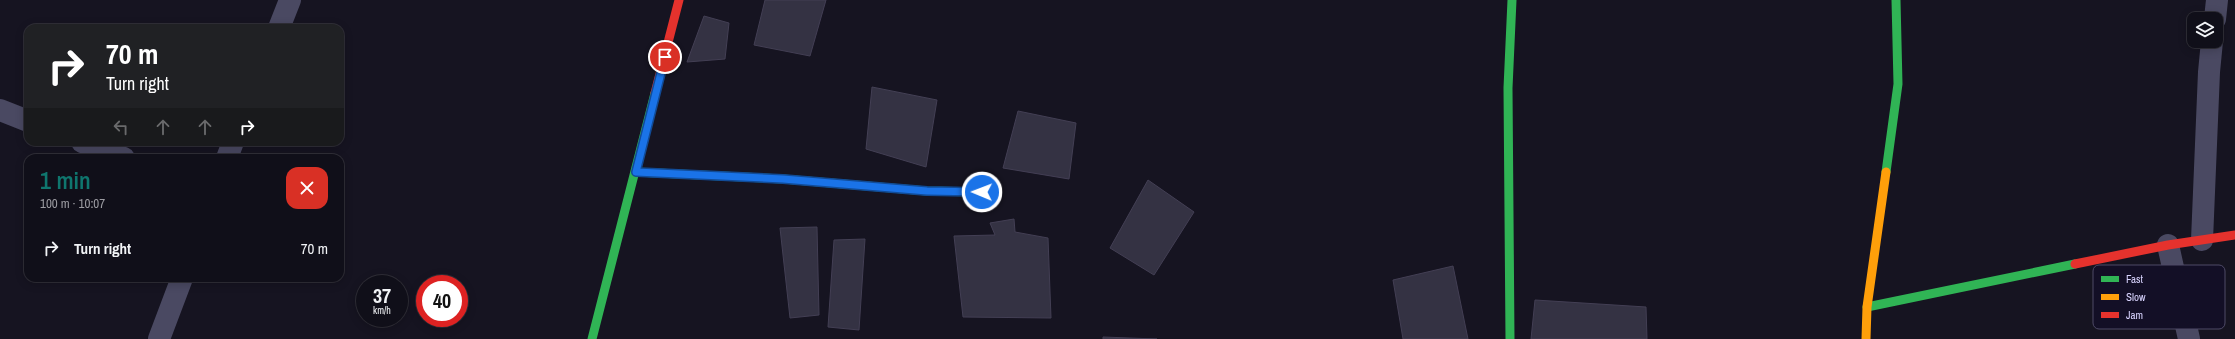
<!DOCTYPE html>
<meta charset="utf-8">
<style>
body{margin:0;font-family:"Archivo Narrow",sans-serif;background:#191822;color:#f1f3f6;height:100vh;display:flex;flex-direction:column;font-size:15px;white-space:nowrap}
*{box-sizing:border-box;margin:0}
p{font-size:13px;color:#9c9ca2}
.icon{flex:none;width:22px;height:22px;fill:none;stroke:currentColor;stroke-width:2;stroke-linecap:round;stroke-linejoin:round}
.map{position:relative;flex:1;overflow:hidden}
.panel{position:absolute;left:24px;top:154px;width:320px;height:128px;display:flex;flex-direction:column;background:#100f19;border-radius:12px;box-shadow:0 2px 10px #0003,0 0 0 1px #302f38}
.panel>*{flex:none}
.banner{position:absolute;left:24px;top:24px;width:320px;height:122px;border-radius:12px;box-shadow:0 2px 10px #0003,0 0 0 1px #302f38;background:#202124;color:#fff;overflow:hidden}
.tools{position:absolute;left:2187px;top:12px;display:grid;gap:8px}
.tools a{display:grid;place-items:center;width:36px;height:36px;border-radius:8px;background:#100f19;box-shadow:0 2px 10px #0003,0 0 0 1px #302f38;font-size:20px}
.speed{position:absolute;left:356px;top:275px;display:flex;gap:8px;font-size:20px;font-weight:700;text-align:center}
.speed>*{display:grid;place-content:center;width:52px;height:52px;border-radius:50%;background:#100f19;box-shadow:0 2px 10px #0003,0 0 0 1px #302f38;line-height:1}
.speed small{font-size:10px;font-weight:400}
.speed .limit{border:6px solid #d22;background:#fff;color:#111}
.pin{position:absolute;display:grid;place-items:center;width:34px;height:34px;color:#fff;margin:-17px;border:2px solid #fff;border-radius:50%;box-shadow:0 1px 4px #0007}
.me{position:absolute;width:44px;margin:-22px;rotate:271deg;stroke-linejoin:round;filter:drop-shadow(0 0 3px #0008)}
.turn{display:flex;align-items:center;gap:14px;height:84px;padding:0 16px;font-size:18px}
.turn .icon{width:52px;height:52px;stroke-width:2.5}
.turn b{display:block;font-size:28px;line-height:34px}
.lanes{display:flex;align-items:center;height:38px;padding:0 16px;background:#0003;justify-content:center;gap:20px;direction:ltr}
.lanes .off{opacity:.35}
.round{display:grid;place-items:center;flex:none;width:42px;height:42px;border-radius:12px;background:#191822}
.summary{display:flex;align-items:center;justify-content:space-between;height:68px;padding:0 16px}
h1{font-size:24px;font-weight:600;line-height:30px;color:#0f766e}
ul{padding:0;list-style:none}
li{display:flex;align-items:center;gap:12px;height:52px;padding:0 16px}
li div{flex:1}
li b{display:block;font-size:15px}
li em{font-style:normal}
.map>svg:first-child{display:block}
.building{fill:#343243;stroke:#433f54}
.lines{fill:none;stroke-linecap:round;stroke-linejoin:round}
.street{stroke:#4a4962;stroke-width:22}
.fast{stroke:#30b455;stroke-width:9}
.slow{stroke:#ff9f0a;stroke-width:9}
.jam{stroke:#e5322d;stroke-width:9}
.route-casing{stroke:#114b97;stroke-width:10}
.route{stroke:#1a73e8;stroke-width:7}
.key{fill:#130f26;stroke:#4e4a67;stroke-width:1}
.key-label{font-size:11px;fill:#d9d4ff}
</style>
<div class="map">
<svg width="2235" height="339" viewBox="0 0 2235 339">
<rect width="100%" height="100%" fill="#161421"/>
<g class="building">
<path d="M765,0H826L810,56L754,45Z"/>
<path d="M704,16L729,23L725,59L687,62Z"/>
<path d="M872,87L937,100L926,167L866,149Z"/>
<path d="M1018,111L1076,123L1069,179L1003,168Z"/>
<path d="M1148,180L1194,212L1154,275L1110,248Z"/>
<path d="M1014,219L1015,232L1048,238L1051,318L963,317L954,236L995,235L990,223Z"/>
<path d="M817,227L819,315L790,318L780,228Z"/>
<path d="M865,239L859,330L828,327L834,240Z"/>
<path d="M1453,266L1468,339H1403L1393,280Z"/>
<path d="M1535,300L1646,307L1647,339H1531Z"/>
<path d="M1103,337L1157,339H1103Z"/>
</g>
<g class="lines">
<g class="street">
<path d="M2215,19L2217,0"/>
<path d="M279,28L290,0"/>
<path d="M0,110L28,121"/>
<path d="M82,142L124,158"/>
<path d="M227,158L233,142"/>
<path d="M2202,240L2209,72L2212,41"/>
<path d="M2168,245L2189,339"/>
<path d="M159,339L182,278"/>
</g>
<g class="fast">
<path d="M636,172L783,179L927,191L982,192"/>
<path d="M1886,172L1898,84L1896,0"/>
<path d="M1867,307L2075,264"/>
<path d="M592,339L655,93"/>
<path d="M1510,339L1508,88L1512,0"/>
</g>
<path class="slow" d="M1866,339L1867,307L1886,172"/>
<g class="jam">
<path d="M655,93L679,0"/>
<path d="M2075,264L2168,245L2235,235"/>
</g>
</g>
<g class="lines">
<defs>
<path id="route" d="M665,57L636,172L783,179L927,191L982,192"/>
</defs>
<use href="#route" class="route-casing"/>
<use href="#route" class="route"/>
</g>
<rect x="2093" y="265" width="132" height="64" rx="6" class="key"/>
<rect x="2101" y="276" width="18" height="6" fill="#30b455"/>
<rect x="2101" y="294" width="18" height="6" fill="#ff9f0a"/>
<rect x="2101" y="312" width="18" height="6" fill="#e5322d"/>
<g class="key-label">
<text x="2126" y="283">Fast</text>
<text x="2126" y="301">Slow</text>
<text x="2126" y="319">Jam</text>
</g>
</svg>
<div class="tools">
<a><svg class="icon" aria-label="layers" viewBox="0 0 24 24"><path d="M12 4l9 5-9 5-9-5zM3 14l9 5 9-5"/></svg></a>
</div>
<div class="speed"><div>37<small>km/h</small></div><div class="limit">40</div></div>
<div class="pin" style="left:665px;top:57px;background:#d93025"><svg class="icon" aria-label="arrive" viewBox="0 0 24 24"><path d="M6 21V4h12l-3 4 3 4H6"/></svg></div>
<svg class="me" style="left:982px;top:192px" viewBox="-20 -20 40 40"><circle r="17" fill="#1a73e8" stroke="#fff" stroke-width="3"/><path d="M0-11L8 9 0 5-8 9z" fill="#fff"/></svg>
<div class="banner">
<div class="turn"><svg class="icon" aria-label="right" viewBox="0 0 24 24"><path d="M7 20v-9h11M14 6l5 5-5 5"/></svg><div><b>70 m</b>Turn right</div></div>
<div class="lanes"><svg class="icon off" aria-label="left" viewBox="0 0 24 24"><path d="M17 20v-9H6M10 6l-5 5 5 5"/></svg><svg class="icon off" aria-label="ahead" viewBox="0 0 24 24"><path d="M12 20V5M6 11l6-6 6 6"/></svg><svg class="icon off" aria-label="ahead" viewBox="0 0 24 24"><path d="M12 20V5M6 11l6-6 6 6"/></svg><svg class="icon" aria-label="right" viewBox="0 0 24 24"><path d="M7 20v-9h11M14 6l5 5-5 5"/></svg></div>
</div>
<section class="panel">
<div class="summary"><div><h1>1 min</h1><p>100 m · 10:07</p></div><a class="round" style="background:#d93025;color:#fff"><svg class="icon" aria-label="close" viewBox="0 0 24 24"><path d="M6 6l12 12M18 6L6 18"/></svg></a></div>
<ul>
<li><svg class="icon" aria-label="right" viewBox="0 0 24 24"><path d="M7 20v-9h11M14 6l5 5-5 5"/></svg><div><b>Turn right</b></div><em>70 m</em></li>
</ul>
</section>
</div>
